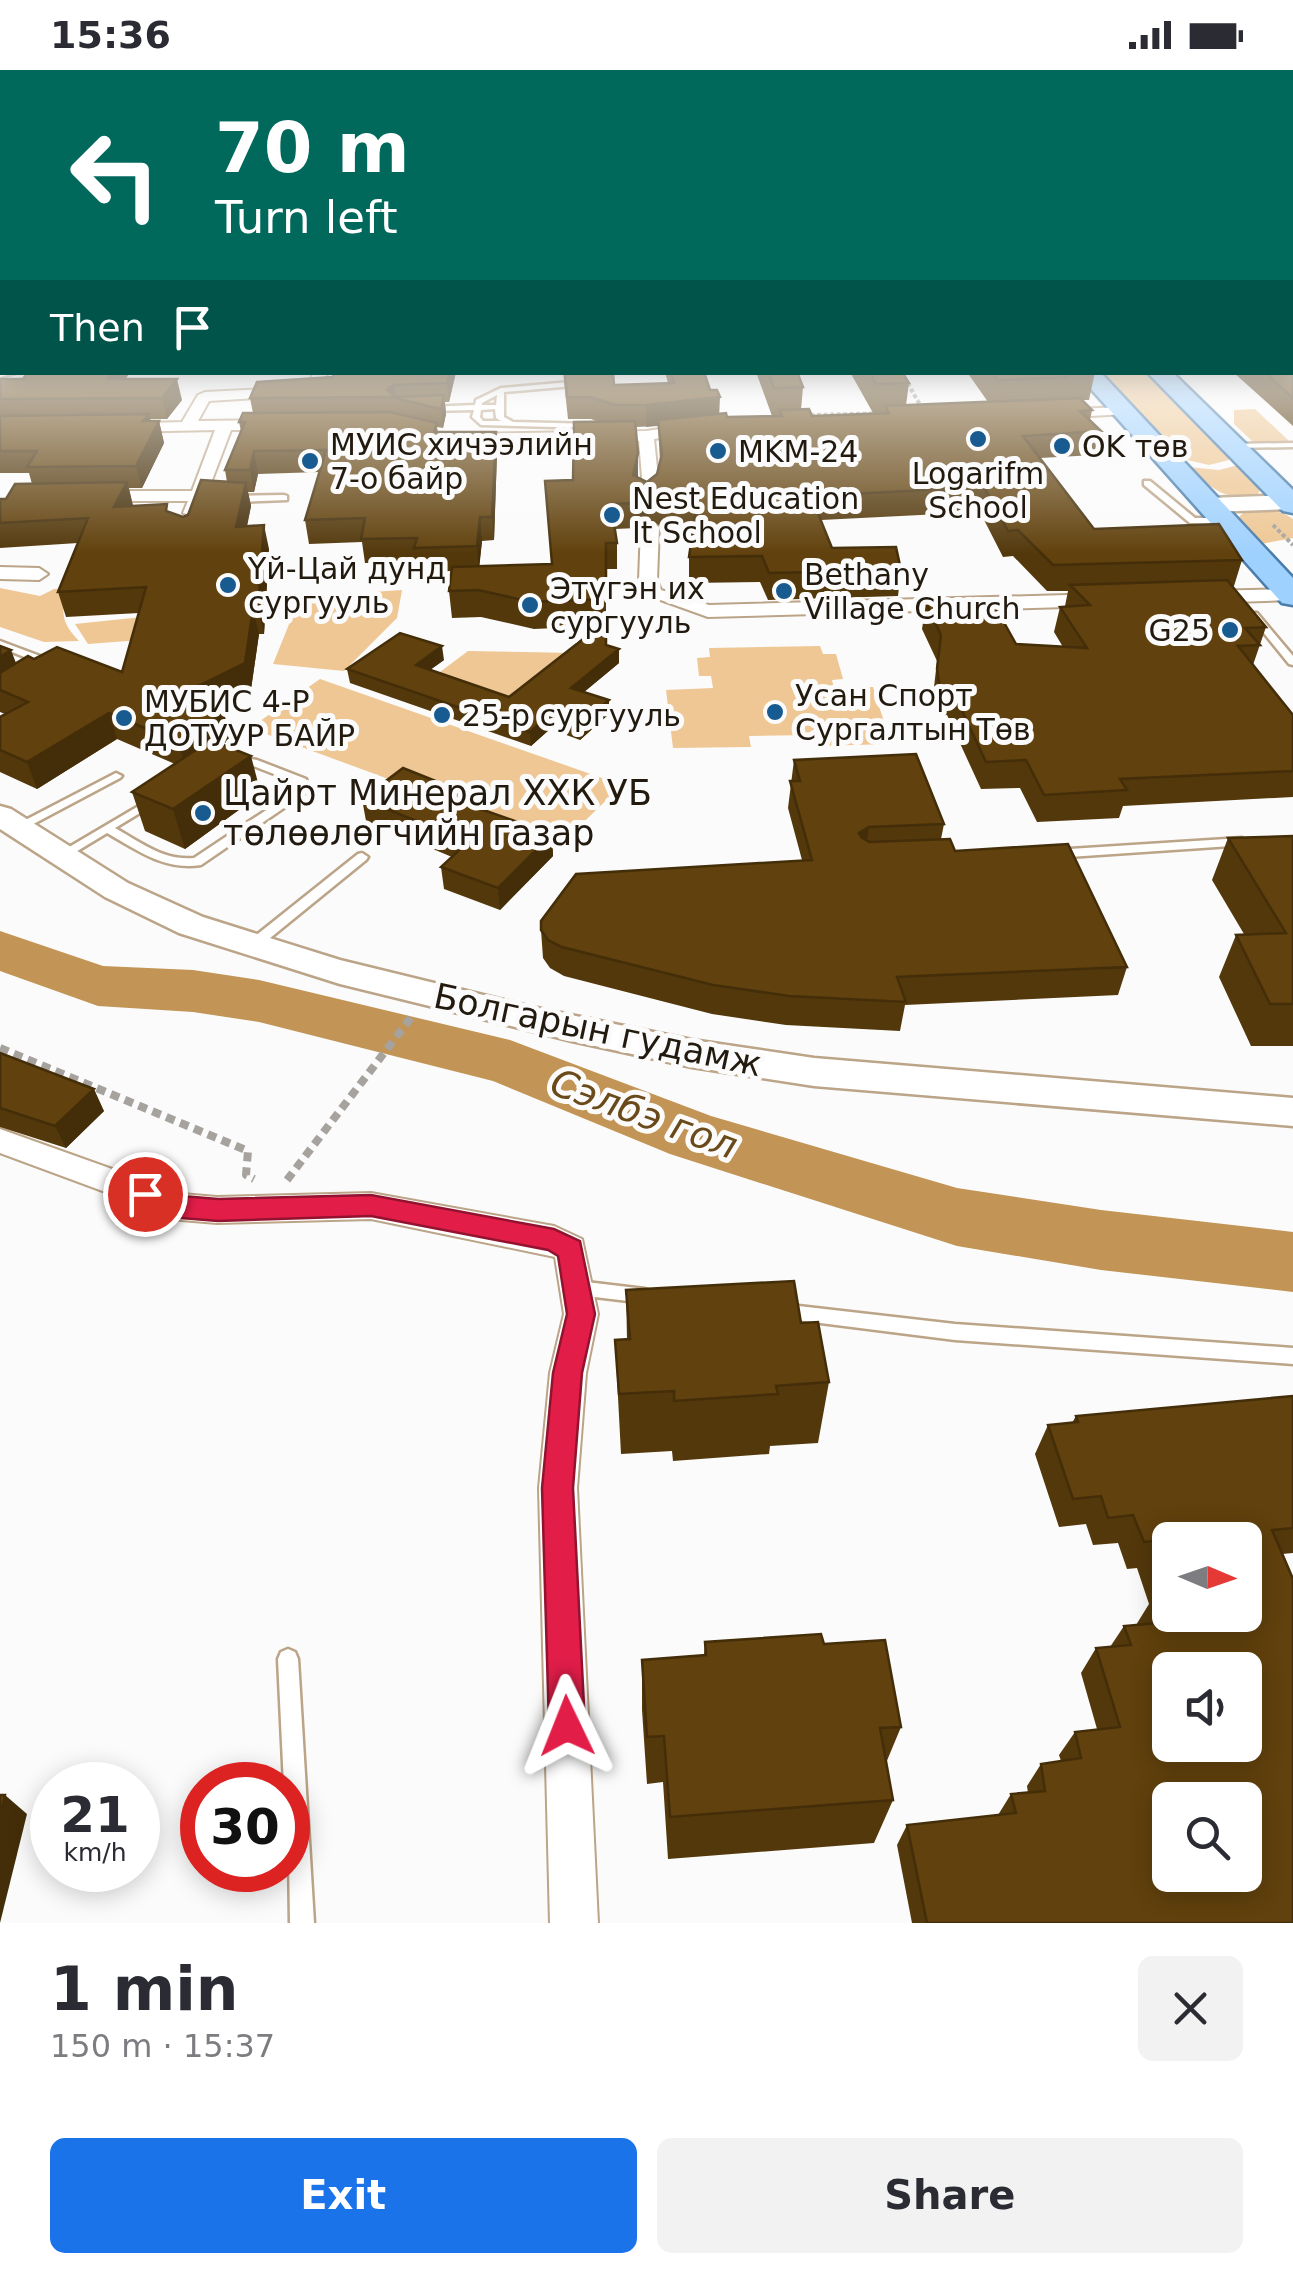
<!DOCTYPE html>
<meta charset="utf-8">
<style>
body{margin:0;font-family:"DejaVu Sans",sans-serif;background:#f2f2f3;color:#2b2b33;height:100vh;display:flex;flex-direction:column;font-size:38px;white-space:nowrap}
*{box-sizing:border-box;margin:0}
p{font-size:32px;color:#7c7c81}
.icon{flex:none;width:55px;height:55px;fill:none;stroke:currentColor;stroke-width:2;stroke-linecap:round;stroke-linejoin:round}
.map{position:relative;height:1853px;overflow:hidden}
.side{display:flex;flex-direction:column;background:#fff;flex:1}
.side>*{flex:none}
.hud{position:absolute;left:0px;top:0px;width:1295px;height:305px;box-shadow:0 5px 25px #0003;background:#00695c;color:#fff;overflow:hidden}
.needle{width:65px;rotate:92deg}
.buttons{position:absolute;left:1152px;top:1452px;display:grid;gap:20px}
.buttons a{display:grid;place-items:center;width:110px;height:110px;border-radius:15px;background:#fff;box-shadow:0 5px 25px #0003;font-size:50px}
.speed{position:absolute;left:30px;top:1692px;display:flex;gap:20px;font-size:50px;font-weight:700;text-align:center}
.speed>*{display:grid;place-content:center;width:130px;height:130px;border-radius:50%;background:#fff;box-shadow:0 5px 25px #0003;line-height:1}
.speed small{font-size:25px;font-weight:400}
.speed .limit{border:15px solid #d22;background:#fff;color:#111}
.pin{position:absolute;display:grid;place-items:center;width:85px;height:85px;color:#fff;margin:-42px;border:5px solid #fff;border-radius:50%;box-shadow:0 2px 10px #0007}
.me{position:absolute;width:110px;margin:-55px;rotate:358deg;stroke-linejoin:round;filter:drop-shadow(0 0 8px #0008)}
.turn{display:flex;align-items:center;gap:35px;height:210px;padding:0 50px;font-size:45px}
.turn .icon{width:130px;height:130px;stroke-width:2.5}
.turn b{display:block;font-size:70px;line-height:85px}
.then{display:flex;align-items:center;height:95px;padding:0 50px;background:#0003;gap:20px;font-size:38px}
.round{display:grid;place-items:center;flex:none;width:105px;height:105px;border-radius:15px;background:#f2f2f3}
.headline{display:flex;align-items:center;justify-content:space-between;height:170px;padding:0 50px}
h1{font-size:60px;font-weight:700;line-height:75px}
.primary-button{display:flex;gap:20px;margin-top:auto;padding:20px 50px}
.primary-button a{flex:1;height:115px;border-radius:15px;background:#1a73e8;color:#fff;font-size:40px;font-weight:700;line-height:115px;text-align:center}
.primary-button a+a{background:#f2f2f3;color:#2b2b33}
.status{display:flex;justify-content:space-between;align-items:center;height:70px;padding:0 50px;background:#fff;direction:ltr}
.status svg{height:28px;fill:currentColor}
.map>svg:first-child{display:block}
.green{fill:#eec794}
.lines{fill:none;stroke-linecap:round;stroke-linejoin:round}
.river{fill:#c29455;fill-rule:evenodd}
.service-casing{stroke:#bba487;stroke-width:5}
.minor-casing{stroke:#bba487;stroke-width:4}
.tertiary-casing{stroke:#bba487;stroke-width:5}
.secondary-casing{stroke:#bba487;stroke-width:5}
.primary-casing{stroke:#4a7daa;stroke-width:5}
.path-far1{stroke:#a6a29e;stroke-width:4;stroke-dasharray:4 2.5;stroke-linecap:butt}
.path{stroke:#a6a29e;stroke-width:8;stroke-dasharray:9 6;stroke-linecap:butt}
.service{fill:#fff;fill-rule:evenodd}
.minor{fill:#fff;fill-rule:evenodd}
.tertiary{fill:#fff;fill-rule:evenodd}
.secondary{fill:#fff;fill-rule:evenodd}
.primary{fill:#9fd1fe;fill-rule:evenodd}
.wall{fill:#53380b;fill-rule:evenodd}
.shaded-wall{fill:#442e09}
.building{fill:#61410d;stroke:#442e09;stroke-width:2.5;fill-rule:evenodd}
.route{fill:#e11d48;stroke:#92132f;stroke-width:2.5}
.poi-dot{fill:#175b90;stroke:#fbfbfb;stroke-width:4}
.labels{text-anchor:middle;dominant-baseline:central;stroke-width:10;stroke-linejoin:round;paint-order:stroke}
.far-poi-label{font-size:30px;fill:#221a0f;stroke:#fbfbfb;text-anchor:start}
.poi-label{font-size:35px;fill:#221a0f;stroke:#fbfbfb;text-anchor:start}
.street-label{font-size:35px;fill:#221a0f;stroke:#fbfbfb}
.water-label{font-size:38px;font-style:italic;fill:#6a4a1a;stroke:#fbfbfb}
</style>
<div class="status"><b>15:36</b><svg viewBox="0 0 49 12"><path d="M0 12V9h3v3zM5 12V6h3v6zM10 12V3h3v9zM15 12V0h3v12zM26 1h20v11H26zM47 4h2v5h-2z"/></svg></div>
<div class="map">
<svg width="1293" height="1853" viewBox="0 0 1293 1853">
<rect width="100%" height="100%" fill="#fbfbfb"/>
<g class="green">
<path d="M1100,303H1146L1228,384L1229,390L1209,395L1183,389Z"/>
<path d="M1255,339L1289,371L1253,372L1234,354V340Z"/>
<path d="M1238,395L1261,417L1258,424C1227,433 1210,418 1189,397L1219,400Z"/>
<path d="M1247,439C1264,439 1279,439 1293,449V468L1261,474L1238,448Z"/>
<path d="M0,518L40,526L54,519L67,518C61,543 61,552 79,571L44,572L0,557Z"/>
<path d="M402,520L397,548L344,601L273,594L300,527Z"/>
<path d="M199,541L194,566L88,574L75,554Z"/>
<path d="M820,576L823,584H836L843,609L832,610L834,618L873,617L891,674L815,676L812,665L749,666L751,677L673,678L666,620L713,618L711,606H699L697,588L710,587L709,578Z"/>
<path d="M468,581L576,583L510,635L432,608Z"/>
<path d="M320,609L622,715L562,773L250,658Z"/>
</g>
<g class="lines">
<path class="river" d="M0,861L103,896L193,900L259,910L510,970L711,1046L957,1118L1101,1140L1293,1162V1222L1101,1200L957,1176L670,1084L493,1011L259,952L193,942L98,936L0,901Z"/>
<defs>
<g id="service">
<rect x="1292" y="232" width="1" height="4"/>
<path d="M0,265L2,266V270H0Z"/>
<path d="M16,302L15,303L0,307V303Z"/>
<path d="M581,311L585,313L584,315L504,322V347L513,352L594,354V358H591L481,355L472,347L474,340L428,341L424,339L428,337L475,335L476,330L501,318ZM497,325L496,335H482V333ZM495,339L496,348L501,351H483L480,347L481,340Z"/>
<path d="M1293,373V377L1232,378L1228,376L1232,374Z"/>
<path d="M1144,411H1150L1195,448H1224L1228,451L1224,454L1190,453L1144,415Z"/>
<path d="M284,425L287,426V430L234,432L230,429L234,426Z"/>
<path d="M1251,543H1257L1293,586V595L1289,594L1251,547Z"/>
<path d="M0,571L48,589L51,599L46,602L42,601L39,593L0,577Z"/>
<path d="M236,687L257,690L306,709L310,720L201,795C165,801 137,780 107,763L64,789H56L54,786L154,727L160,730L158,732L115,758C140,772 164,791 194,788L298,719L297,713L251,695L232,692V688Z"/>
<path d="M116,703L122,706L120,708L22,760L18,761L12,757Z"/>
<path d="M1242,768L1248,772L1246,775L1054,788L1048,784L1054,780Z"/>
<path d="M362,783L368,787L366,790L259,877H249L247,874L249,871L358,784Z"/>
<path d="M578,1211L645,1219L651,1221L653,1226L651,1231L645,1233L578,1225L572,1223L570,1218L572,1213Z"/>
<path d="M781,1234L955,1254L1293,1278V1294L955,1270L781,1248L775,1246L772,1241L775,1236Z"/>
<path d="M288,1579L295,1582L298,1589L314,1853H290L288,1715H284L278,1589L281,1582Z"/>
</g>
<g id="minor">
<path d="M314,302H328L317,324L209,331L198,351L274,350L282,355L274,360H231L198,447L183,443L188,431H95L87,426L95,421H192L215,360L122,362L114,357L117,354L182,352L198,325L205,322L307,317Z"/>
<path d="M1122,337L1129,341L1127,344L1054,348L1047,344L1054,340Z"/>
<path d="M696,354L701,356V362L654,369L658,407L653,428L645,433L637,428L642,407L639,371L460,374L452,369L460,364L646,361Z"/>
<path d="M650,452L659,457L657,510L661,520L709,535L1101,524L1110,530L1101,536L708,547L644,524L639,510L641,457Z"/>
<path d="M0,497L39,498L48,504L39,510L0,509Z"/>
<path d="M1293,519L1291,530L1204,533L1195,527L1204,521Z"/>
<path d="M0,1059L182,1124L217,1127L371,1123L554,1156L582,1169L598,1244L586,1303L577,1418L598,1853H550L539,1418L550,1303L564,1244L555,1187L371,1149L217,1153L181,1150L0,1083Z"/>
</g>
<path id="tertiary" d="M0,736L11,739L128,813L203,847L340,890L532,937L692,970L814,988L1293,1028V1056L814,1016L692,997L572,971L340,914L179,863L105,827L0,759Z"/>
<path id="secondary" d="M1293,425V439L1209,442L1197,435L1209,428Z"/>
<g id="primary">
<path d="M1076,302H1100L1293,508V535L1282,533Z"/>
<path d="M1147,302H1172L1293,420V443L1283,441Z"/>
</g>
</defs>
<use href="#service" class="service-casing"/>
<use href="#minor" class="minor-casing"/>
<use href="#tertiary" class="tertiary-casing"/>
<use href="#secondary" class="secondary-casing"/>
<use href="#primary" class="primary-casing"/>
<g class="path-far1">
<path d="M901,302L923,340"/>
<path d="M805,349L813,345L892,343"/>
<path d="M1273,455L1293,475"/>
</g>
<g class="path">
<path d="M0,978L248,1081L246,1105L254,1109"/>
<path d="M287,1110L413,945"/>
</g>
<use href="#service" class="service"/>
<use href="#minor" class="minor"/>
<use href="#tertiary" class="tertiary"/>
<use href="#secondary" class="secondary"/>
<use href="#primary" class="primary"/>
</g>
<g class="wall">
<path d="M1293,262V356L1233,302H1292Z"/>
<path d="M334,302H456L449,332H445L446,344L443,358L437,357L438,362L497,384L494,470L482,471L479,496L551,494L573,410L599,352L591,349H568L563,302H613L614,315L668,313L665,302H704L719,344L727,347L772,346L756,302H797L803,317L801,340L812,346L884,344V342L873,343L850,302H902L909,313L906,335L988,332L967,302H1095L1089,330H1082L1092,340L1090,350L1101,361L1095,385L1040,388L1094,459L1242,490L1234,516H1232L1266,557L1253,595L1293,645V727L1123,736L1119,748L1037,752L1020,718L981,719L947,645L936,646L933,626L937,591L922,559L926,533L1016,574L1063,577L1054,562L1060,537L1065,536L1068,521H1047L1013,486L1003,487L980,442L821,450L832,478L901,500L898,526L768,530L760,512L689,513V487L694,457H662L648,449L637,458L615,459L617,473V499H606V575L619,593L584,622L609,644L580,670L550,659L531,676L350,613L347,599L444,590L430,600L509,627L599,556L534,559L481,547L452,548L449,521L452,501L417,502L415,492L365,493L362,472L309,474L305,450L320,402L258,404L254,422H248L251,436L247,457L269,479L264,564H259L251,619L213,638L231,669L223,674L261,724L185,779L145,761L132,722L175,694L117,669L37,719L0,702V647L5,644L0,642V576L16,593L34,589L122,602L139,543L66,547L58,522L78,473L0,478V429H6L32,414L29,403H0V309H126L182,330L167,349H150L151,351H159L164,373L142,418H129L133,436L169,442L183,447L227,412L225,400L241,361L239,352L253,343L250,328L333,307ZM658,356L660,391L657,404L647,412L638,407L636,357Z"/>
<path d="M794,690L944,754L941,769L955,781L1127,897L1118,925L905,935L900,961L786,955L712,944L564,906L550,898L543,888L541,860L802,790L788,738Z"/>
<path d="M362,729L482,739L552,764L553,786L500,840L444,819L441,797L452,787L366,751Z"/>
<path d="M1293,766V976H1251L1219,907L1236,865L1244,864L1212,810L1228,768Z"/>
<path d="M0,983L104,1041L66,1078L0,1057Z"/>
<path d="M626,1220L801,1253L829,1312L818,1373L770,1376L769,1384L673,1391L672,1381L621,1384L615,1270H627Z"/>
<path d="M1293,1326V1483L1282,1484L1293,1853H912L897,1775L907,1755L998,1745L1011,1724L1028,1723L1027,1716L1041,1694L1061,1691L1059,1685L1075,1662L1097,1659L1081,1603L1096,1578L1110,1577L1124,1556L1136,1555L1149,1534L1137,1498L1127,1499L1118,1473L1093,1475L1086,1454L1059,1457L1035,1384L1048,1355L1072,1353L1076,1346ZM1170,1470L1245,1545H1170Z"/>
<path d="M705,1572L824,1574L901,1657L886,1693L893,1730L874,1773L668,1789L663,1712L647,1714L642,1640V1590L704,1585Z"/>
</g>
<g class="shaded-wall">
<path d="M2,233V259L0,262V236Z"/>
<path d="M112,302H130L113,330L108,309Z"/>
<path d="M449,302H456L449,332L447,313Z"/>
<path d="M177,309L182,330L167,349L162,328Z"/>
<path d="M394,315L396,328L387,320Z"/>
<path d="M444,325L446,344L443,358L441,339Z"/>
<path d="M720,327L719,349L646,357V335Z"/>
<path d="M149,344L153,362L159,351L164,373L142,418L136,396L143,351Z"/>
<path d="M496,362L497,384L494,470L492,447Z"/>
<path d="M254,381L258,404L254,422L250,400Z"/>
<path d="M638,383V407L633,405Z"/>
<path d="M127,412L133,436L114,437Z"/>
<path d="M246,413L251,436L241,481L236,457Z"/>
<path d="M648,424V449L637,458V433Z"/>
<path d="M480,447L482,471L479,500L477,476Z"/>
<path d="M264,455L269,479L264,564L258,538Z"/>
<path d="M253,539L259,564L251,619L187,651L180,625Z"/>
<path d="M442,576L444,590L417,609L416,595Z"/>
<path d="M619,579V593L572,632L571,618Z"/>
<path d="M11,580L21,606L0,620V587Z"/>
<path d="M609,630V644L580,670L579,655Z"/>
<path d="M109,643L117,669L37,719L27,692Z"/>
<path d="M224,643L231,669L186,698L178,672Z"/>
<path d="M549,645L550,659L531,676L530,662Z"/>
<path d="M251,686L261,724L185,779L173,739Z"/>
<path d="M481,729L483,751L472,736Z"/>
<path d="M869,757L865,784L859,763Z"/>
<path d="M552,764L553,786L500,840L498,818Z"/>
<path d="M94,1019L104,1041L66,1078L55,1056Z"/>
<path d="M5,1725L27,1744L0,1853V1746Z"/>
</g>
<g class="building">
<path d="M1292,262H1293V328L1264,302H1292Z"/>
<path d="M28,302H112L108,309H177L162,328L0,329V309H23Z"/>
<path d="M334,302H449L447,313L394,315L387,320L395,327L444,325L441,339L390,327L250,328L257,312L333,307Z"/>
<path d="M565,302H613L614,315L674,313L671,302H704L710,320H717L720,327L646,335H615L591,327H567Z"/>
<path d="M768,302H797L803,317L774,318Z"/>
<path d="M869,302H902L909,313L876,314Z"/>
<path d="M992,302H1075L1062,303L1067,307L998,310Z"/>
<path d="M1080,328L1092,340L1080,341L1101,361L1023,366L1094,459L1219,454L1242,490L1053,495L1018,460L1008,461L984,417L811,426L832,478L896,477L901,500L769,503L762,486L689,487L697,432H663L648,424L637,433L611,434L617,473H606V529L532,532L478,520L449,521L452,497L552,494L545,411L573,410L574,352L635,351L638,383L633,405L647,412L657,404L662,384L658,350L726,343L727,347L782,346L780,340L809,339L812,346L889,343L885,336Z"/>
<path d="M390,342L437,353L434,362H496L492,447H480L477,476L414,478L417,468L361,469L365,448L305,450L326,380L254,381L250,400H225L245,352H239L243,343Z"/>
<path d="M149,344L143,351H159L136,396L27,397L37,381H0V346Z"/>
<path d="M201,410L246,413L236,457L264,455L258,538L253,539L245,593L180,625L224,643L178,672L109,643L27,692L0,680V647L28,632L0,620V603L28,586L34,589L57,577L122,602L146,517L58,522L88,448L0,453V429H6L15,414L127,412L114,437L167,434L166,441L183,447L188,445Z"/>
<path d="M1227,510L1266,557L1245,558L1260,575L1238,576L1293,645V701L1120,709L1127,720L1044,725L1026,690L986,692L952,619H940L937,599L941,565L926,533L992,531L1016,574L1087,578L1060,537L1090,535L1070,515Z"/>
<path d="M606,551V575L619,579L571,618L609,630L579,655L549,645L530,662L347,599L400,563L442,576L416,595L509,627Z"/>
<path d="M0,576L11,580L0,587Z"/>
<path d="M211,670L251,686L173,739L132,722Z"/>
<path d="M916,684L944,754L869,757L859,763L861,767L869,772L950,769L955,781L1068,774L1127,897L897,907L906,932L789,926L713,915L562,877L548,870L541,860V851L576,804L812,790L790,711H800L794,690Z"/>
<path d="M403,698L481,729L472,736L552,764L498,818L441,797L468,772L362,729Z"/>
<path d="M1293,766V934H1270L1236,865L1286,863L1228,768Z"/>
<path d="M0,983L94,1019L55,1056L0,1038Z"/>
<path d="M794,1211L801,1253L818,1252L829,1312L776,1316L778,1324L674,1331V1321L619,1324L615,1270L630,1269L626,1220Z"/>
<path d="M1293,1326V1458L1272,1460L1293,1509V1853H927L907,1755L1016,1743L1011,1724L1045,1721L1041,1694L1081,1688L1075,1662L1120,1657L1096,1578L1131,1575L1124,1556L1159,1553L1153,1528L1170,1527V1545H1245V1470H1170V1519L1153,1471L1144,1472L1133,1445L1108,1448L1101,1426L1073,1429L1048,1355L1078,1352L1076,1346ZM1170,1600H1245V1675H1170ZM1170,1730H1245V1805H1170Z"/>
<path d="M821,1564L824,1574L885,1570L901,1657L880,1658L893,1730L670,1747L664,1666L647,1667L642,1590L706,1585L705,1572Z"/>
<path d="M0,1725H5L0,1746Z"/>
</g>
<linearGradient id="sky" x2="0" y2="1"><stop stop-color="#99a7ad"/><stop offset="0.46" stop-color="#fdfdfd"/><stop offset="1" stop-color="#fdfdfd" stop-opacity="0"/></linearGradient>
<rect width="1293" height="484" fill="url(#sky)"/>
<path class="route" d="M145,1113L182,1126L218,1129L371,1125L554,1159L580,1171L595,1244L582,1303L573,1418L585,1656L579,1668L567,1673L554,1668L549,1656L542,1418L553,1303L567,1244L558,1186L548,1180L371,1146L218,1151L181,1148L135,1131L132,1124L135,1116Z"/>
<g class="poi-dot">
<circle cx="978" cy="369" r="10"/>
<circle cx="1062" cy="376" r="10"/>
<circle cx="718" cy="381" r="10"/>
<circle cx="310" cy="391" r="10"/>
<circle cx="612" cy="445" r="10"/>
<circle cx="228" cy="515" r="10"/>
<circle cx="784" cy="521" r="10"/>
<circle cx="530" cy="535" r="10"/>
<circle cx="1230" cy="560" r="10"/>
<circle cx="775" cy="642" r="10"/>
<circle cx="442" cy="645" r="10"/>
<circle cx="124" cy="648" r="10"/>
<circle cx="203" cy="743" r="10"/>
</g>
<g class="labels">
<g class="far-poi-label">
<text x="330" y="374">МУИС хичээлийн<tspan x="330" dy="34">7-о байр</tspan></text>
<text x="1082" y="376">OK төв</text>
<text x="738" y="381">MKM-24</text>
<text x="978" y="403" text-anchor="middle">Logarifm<tspan x="978" dy="34">School</tspan></text>
<text x="632" y="428">Nest Education<tspan x="632" dy="34">It School</tspan></text>
<text x="248" y="498">Үй-Цай дунд<tspan x="248" dy="34">сургууль</tspan></text>
<text x="804" y="504">Bethany<tspan x="804" dy="34">Village Church</tspan></text>
<text x="550" y="518">Этүгэн их<tspan x="550" dy="34">сургууль</tspan></text>
<text x="1210" y="560" text-anchor="end">G25</text>
<text x="795" y="625">Усан Спорт<tspan x="795" dy="34">Сургалтын Төв</tspan></text>
<text x="144" y="631">МУБИС 4-Р<tspan x="144" dy="34">ДОТУУР БАЙР</tspan></text>
<text x="462" y="645">25-р сургууль</text>
</g>
<g class="poi-label">
<text x="223" y="723">Цайрт Минерал ХХК УБ<tspan x="223" dy="40">төлөөлөгчийн газар</tspan></text>
</g>
<g class="street-label">
<text transform="translate(598 960) rotate(12)">Болгарын гудамж</text>
</g>
<g class="water-label">
<text transform="translate(644 1044) rotate(20)">Сэлбэ гол</text>
</g>
</g>
</svg>
<div class="buttons">
<a><svg class="needle" viewBox="-14 -14 28 28"><path d="M0-13l5 13h-10z" fill="#e53935"/><path d="M0 13l5-13h-10z" fill="#7c7c81"/></svg></a>
<a><svg class="icon" aria-label="sound" viewBox="0 0 24 24"><path d="M4 9h4l5-4v14l-5-4H4zM17 9q2 3 0 6"/></svg></a>
<a><svg class="icon" aria-label="search" viewBox="0 0 24 24"><circle cx="10" cy="10" r="6"/><path d="M15 15l6 6"/></svg></a>
</div>
<div class="speed"><div>21<small>km/h</small></div><div class="limit">30</div></div>
<div class="pin" style="left:145px;top:1124px;background:#d93025"><svg class="icon" aria-label="arrive" viewBox="0 0 24 24"><path d="M6 21V4h12l-3 4 3 4H6"/></svg></div>
<svg class="me" style="left:567px;top:1656px" viewBox="-20 -20 40 40"><path d="M0-17L14 15 0 8-14 15z" fill="#e11d48" stroke="#fff" stroke-width="4"/></svg>
<div class="hud">
<div class="turn"><svg class="icon" aria-label="left" viewBox="0 0 24 24"><path d="M17 20v-9H6M10 6l-5 5 5 5"/></svg><div><b>70 m</b>Turn left</div></div>
<div class="then">Then<svg class="icon" aria-label="arrive" viewBox="0 0 24 24"><path d="M6 21V4h12l-3 4 3 4H6"/></svg></div>
</div>
</div>
<section class="side">
<div class="headline"><div><h1>1 min</h1><p>150 m · 15:37</p></div><a class="round"><svg class="icon" aria-label="close" viewBox="0 0 24 24"><path d="M6 6l12 12M18 6L6 18"/></svg></a></div>
<div class="primary-button"><a>Exit</a><a>Share</a></div>
</section>
